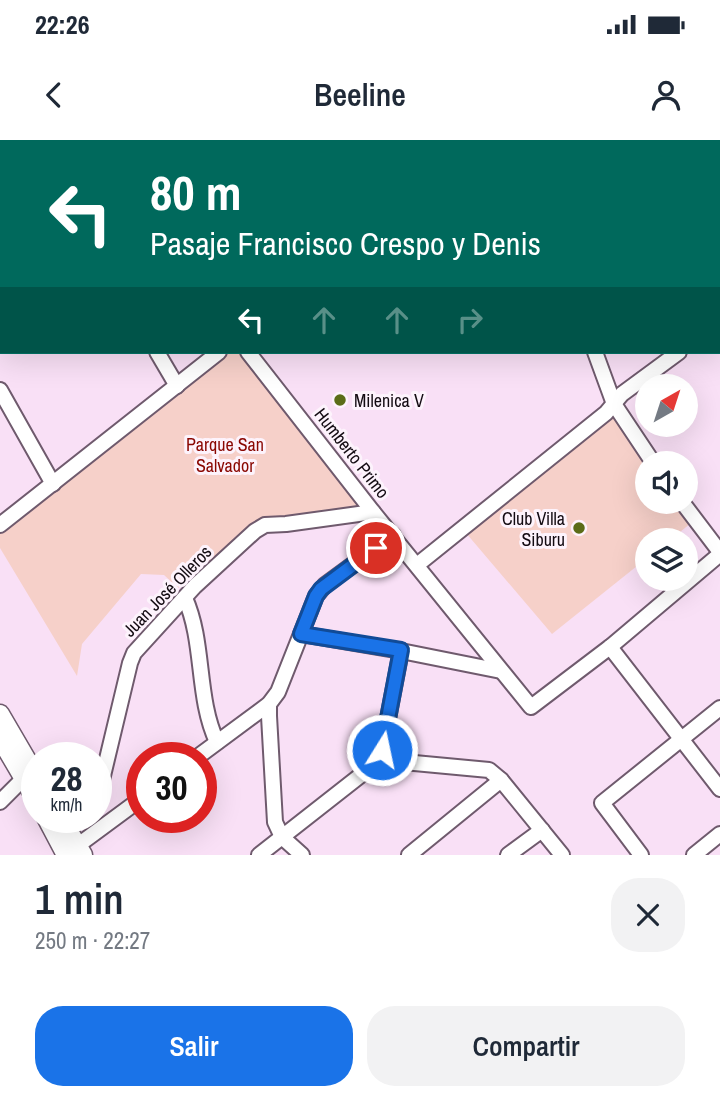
<!DOCTYPE html>
<html lang="es">
<meta charset="utf-8">
<style>
body{margin:0;font-family:"Archivo Narrow",sans-serif;background:#f2f2f3;color:#1f2937;height:100vh;display:flex;flex-direction:column;font-size:26px;white-space:nowrap}
*{box-sizing:border-box;margin:0}
p{font-size:23px;color:#747a83}
.icon{flex:none;width:38px;height:38px;fill:none;stroke:currentColor;stroke-width:2;stroke-linecap:round;stroke-linejoin:round}
.map{position:relative;height:715px;overflow:hidden}
.details{display:flex;flex-direction:column;background:#fff;flex:1}
.details>*{flex:none}
.banner{position:absolute;left:0px;top:0px;width:721px;height:214px;box-shadow:0 7px 28px #0002;background:#00695c;color:#fff;overflow:hidden}
.needle{width:46px;rotate:39deg}
.buttons{position:absolute;left:635px;top:234px;display:grid;gap:14px}
.buttons a{display:grid;place-items:center;width:63px;height:63px;border-radius:50%;background:#fff;box-shadow:0 7px 28px #0002;font-size:35px}
.speed{position:absolute;left:21px;top:602px;display:flex;gap:14px;font-size:35px;font-weight:700;text-align:center}
.speed>*{display:grid;place-content:center;width:91px;height:91px;border-radius:50%;background:#fff;box-shadow:0 7px 28px #0002;line-height:1}
.speed small{font-size:18px;font-weight:400}
.speed .limit{border:10px solid #d22;background:#fff;color:#111}
.pin{position:absolute;display:grid;place-items:center;width:60px;height:60px;color:#fff;margin:-30px;border:4px solid #fff;border-radius:50%;box-shadow:0 2px 7px #0007}
.me{position:absolute;width:77px;margin:-38px;rotate:10deg;stroke-linejoin:round;filter:drop-shadow(0 0 5px #0008)}
.turn{display:flex;align-items:center;gap:24px;height:147px;padding:0 35px;font-size:32px}
.turn .icon{width:91px;height:91px;stroke-width:2.5}
.turn b{display:block;font-size:49px;line-height:60px}
.lanes{display:flex;align-items:center;height:66px;padding:0 35px;background:#0003;justify-content:center;gap:35px;direction:ltr}
.lanes .off{opacity:.35}
.round{display:grid;place-items:center;flex:none;width:74px;height:74px;border-radius:28px;background:#f2f2f3}
.headline{display:flex;align-items:center;justify-content:space-between;height:119px;padding:0 35px}
h1{font-size:42px;font-weight:600;line-height:52px}
.cta{display:flex;gap:14px;margin-top:auto;padding:14px 35px}
.cta a{flex:1;height:80px;border-radius:28px;background:#1a73e8;color:#fff;font-size:28px;font-weight:600;line-height:80px;text-align:center}
.cta a+a{background:#f2f2f3;color:#1f2937}
.status{display:flex;justify-content:space-between;align-items:center;height:49px;padding:0 35px;background:#fff;direction:ltr}
.status svg{height:19px;fill:currentColor}
header{display:flex;justify-content:space-between;align-items:center;height:91px;padding:0 35px;background:#fff;font-size:32px;font-weight:600}
.map>svg:first-child{display:block}
.park{fill:#f6d0c9}
.lines{fill:none;stroke-linecap:round;stroke-linejoin:round}
.minor-casing{stroke:#6f5a6d;stroke-width:18}
.major-casing{stroke:#6f5a6d;stroke-width:21}
.minor{stroke:#fff;stroke-width:14}
.major{stroke:#fff;stroke-width:18}
.route-casing{stroke:#114b97;stroke-width:18}
.route{stroke:#1a73e8;stroke-width:12}
.poi-dot{fill:#5b6c18;stroke:#fdf3fc;stroke-width:2.5}
.labels{text-anchor:middle;dominant-baseline:central;stroke-width:6;stroke-linejoin:round;paint-order:stroke}
.poi-label{font-size:18px;fill:#130b12;stroke:#fdf3fc;text-anchor:start}
.park-label{font-size:18px;fill:#8a0702;stroke:#fdf3fc}
.street-label{font-size:18px;fill:#130b12;stroke:#fdf3fc}
</style>
<div class="status"><b>22:26</b><svg viewBox="0 0 49 12"><path d="M0 12V9h3v3zM5 12V6h3v6zM10 12V3h3v9zM15 12V0h3v12zM26 1h20v11H26zM47 4h2v5h-2z"/></svg></div>
<header><svg class="icon" aria-label="back" viewBox="0 0 24 24"><path d="M15 5l-7 7 7 7"/></svg>Beeline<svg class="icon" aria-label="person" viewBox="0 0 24 24"><circle cx="12" cy="8" r="4"/><path d="M4 21q1-7 8-7t8 7"/></svg></header>
<div class="map">
<svg width="720" height="715" viewBox="0 0 720 715">
<rect width="100%" height="100%" fill="#f9e0f6"/>
<g class="park">
<path d="M230,212H243L365,371L248,388L178,448L164,435L141,434L82,504L77,536L0,408V393Z"/>
<path d="M614,272L648,324V362H677L691,383L669,401H648L647,418L552,494L466,393Z"/>
</g>
<g class="lines">
<defs>
<g id="minor">
<path d="M38,0L39,2"/>
<path d="M382,0L383,2"/>
<path d="M520,0L521,2"/>
<path d="M480,2L482,0"/>
<path d="M643,2L645,0"/>
<path d="M719,79H720"/>
<path d="M719,182H720"/>
<path d="M157,212L177,246"/>
<path d="M248,212L373,372L531,567L610,507L720,414"/>
<path d="M595,212L614,264L654,324"/>
<path d="M0,250L53,344"/>
<path d="M682,362L720,412"/>
<path d="M0,385L219,212"/>
<path d="M417,425L606,273L622,254L679,212"/>
<path d="M185,458C205,503 196,557 217,602"/>
<path d="M301,494L401,511L501,531"/>
<path d="M610,507L720,649"/>
<path d="M401,511L382,610L384,617L393,621L489,630L501,640L562,715"/>
<path d="M269,564V576L275,682L282,697L302,715"/>
<path d="M196,618L269,564L278,552L316,456L325,445L393,395"/>
<path d="M0,662L24,638"/>
<path d="M96,665L130,523L134,513L195,446L255,391L265,385L286,384L373,372"/>
<path d="M77,706L142,658"/>
<path d="M259,715L384,617"/>
<path d="M409,715L501,640"/>
<path d="M508,715L542,690"/>
<path d="M641,715L602,663L720,568"/>
<path d="M694,715L720,694"/>
</g>
<g id="major">
<path d="M195,2L198,0"/>
<path d="M211,2L214,0"/>
<path d="M0,109L2,108"/>
<path d="M0,574L28,622"/>
<path d="M0,598L37,661"/>
<path d="M46,677L66,715"/>
<path d="M60,677L83,715"/>
</g>
</defs>
<use href="#minor" class="minor-casing"/>
<use href="#major" class="major-casing"/>
<use href="#minor" class="minor"/>
<use href="#major" class="major"/>
</g>
<g class="lines">
<defs>
<path id="route" d="M376,408L321,449L316,456L301,494L401,510L382,610"/>
</defs>
<use href="#route" class="route-casing"/>
<use href="#route" class="route"/>
</g>
<g class="poi-dot">
<circle cx="340" cy="260" r="7"/>
<circle cx="579" cy="388" r="7"/>
</g>
<g class="labels">
<g class="poi-label">
<text x="354" y="260">Milenica V</text>
<text x="565" y="378" text-anchor="end">Club Villa<tspan x="565" dy="21">Siburu</tspan></text>
</g>
<g class="park-label">
<text x="225" y="304">Parque San<tspan x="225" dy="21">Salvador</tspan></text>
</g>
<g class="street-label">
<text transform="translate(352 313) rotate(52)">Humberto Primo</text>
<text transform="translate(167 451) rotate(-46)">Juan José Olleros</text>
</g>
</g>
</svg>
<div class="buttons">
<a><svg class="needle" viewBox="-14 -14 28 28"><path d="M0-13l5 13h-10z" fill="#e53935"/><path d="M0 13l5-13h-10z" fill="#747a83"/></svg></a>
<a><svg class="icon" aria-label="sound" viewBox="0 0 24 24"><path d="M4 9h4l5-4v14l-5-4H4zM17 9q2 3 0 6"/></svg></a>
<a><svg class="icon" aria-label="layers" viewBox="0 0 24 24"><path d="M12 4l9 5-9 5-9-5zM3 14l9 5 9-5"/></svg></a>
</div>
<div class="speed"><div>28<small>km/h</small></div><div class="limit">30</div></div>
<div class="pin" style="left:376px;top:408px;background:#d93025"><svg class="icon" aria-label="arrive" viewBox="0 0 24 24"><path d="M6 21V4h12l-3 4 3 4H6"/></svg></div>
<svg class="me" style="left:382px;top:610px" viewBox="-20 -20 40 40"><circle r="17" fill="#1a73e8" stroke="#fff" stroke-width="3"/><path d="M0-11L8 9 0 5-8 9z" fill="#fff"/></svg>
<div class="banner">
<div class="turn"><svg class="icon" aria-label="left" viewBox="0 0 24 24"><path d="M17 20v-9H6M10 6l-5 5 5 5"/></svg><div><b>80 m</b>Pasaje Francisco Crespo y Denis</div></div>
<div class="lanes"><svg class="icon" aria-label="left" viewBox="0 0 24 24"><path d="M17 20v-9H6M10 6l-5 5 5 5"/></svg><svg class="icon off" aria-label="ahead" viewBox="0 0 24 24"><path d="M12 20V5M6 11l6-6 6 6"/></svg><svg class="icon off" aria-label="ahead" viewBox="0 0 24 24"><path d="M12 20V5M6 11l6-6 6 6"/></svg><svg class="icon off" aria-label="right" viewBox="0 0 24 24"><path d="M7 20v-9h11M14 6l5 5-5 5"/></svg></div>
</div>
</div>
<section class="details">
<div class="headline"><div><h1>1 min</h1><p>250 m · 22:27</p></div><a class="round"><svg class="icon" aria-label="close" viewBox="0 0 24 24"><path d="M6 6l12 12M18 6L6 18"/></svg></a></div>
<div class="cta"><a>Salir</a><a>Compartir</a></div>
</section>
